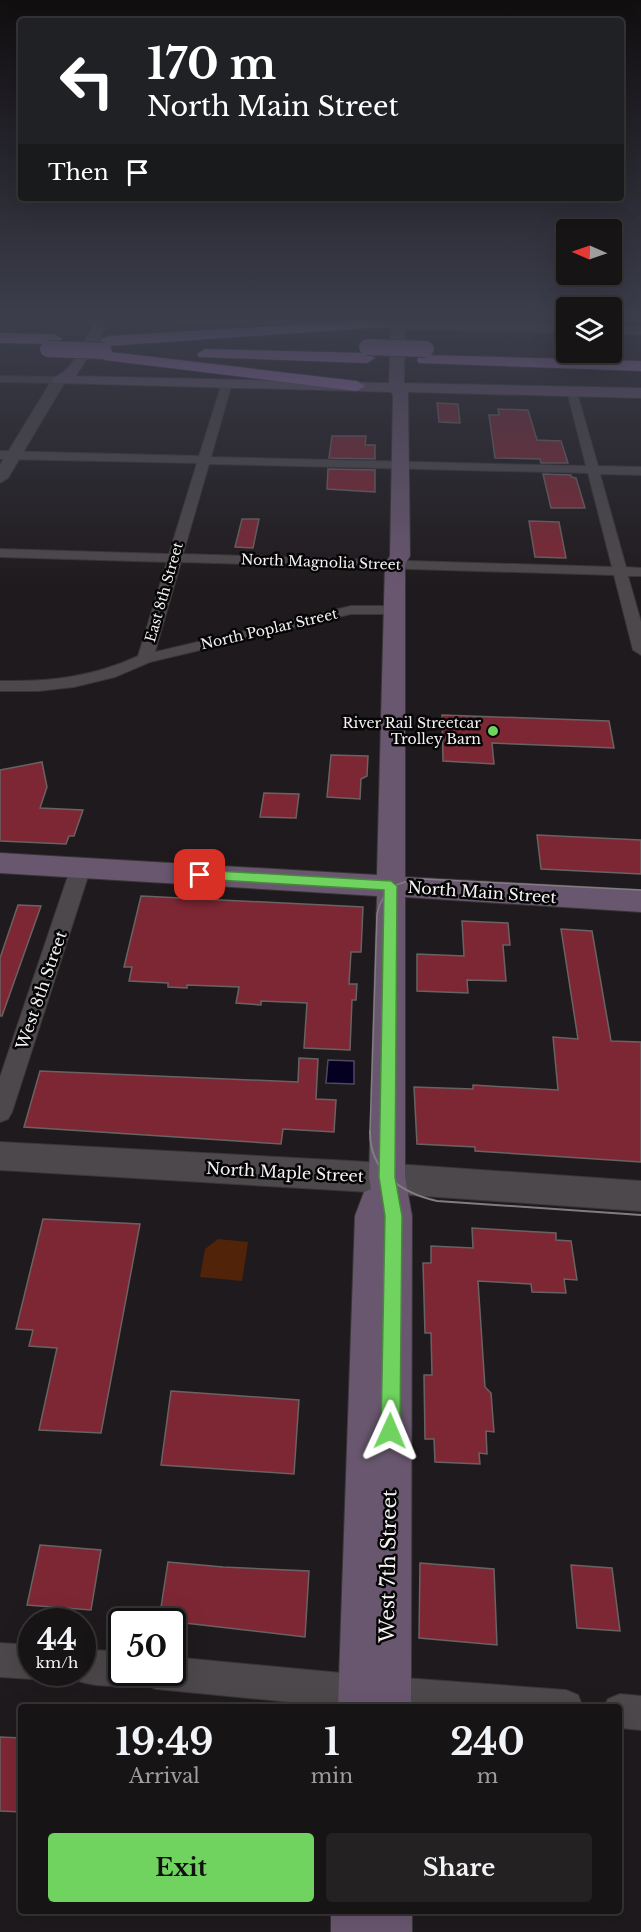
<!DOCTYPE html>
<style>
body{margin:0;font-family:"Libre Baskerville",serif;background:#242123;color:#f1f3f6;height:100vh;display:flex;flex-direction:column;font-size:22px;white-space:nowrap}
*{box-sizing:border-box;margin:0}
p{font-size:20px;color:#9e9ea1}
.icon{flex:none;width:33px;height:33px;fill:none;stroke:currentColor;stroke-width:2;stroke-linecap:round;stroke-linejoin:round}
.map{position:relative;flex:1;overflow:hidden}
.sheet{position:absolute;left:18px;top:1704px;width:604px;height:210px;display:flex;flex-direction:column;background:#171416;border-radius:6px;box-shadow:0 6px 24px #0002,0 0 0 2px #363335}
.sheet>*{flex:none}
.hud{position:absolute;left:18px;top:18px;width:606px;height:183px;border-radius:6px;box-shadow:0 6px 24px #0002,0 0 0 2px #363335;background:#202124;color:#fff;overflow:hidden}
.needle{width:39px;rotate:272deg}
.controls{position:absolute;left:556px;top:219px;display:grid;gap:12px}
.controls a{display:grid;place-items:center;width:66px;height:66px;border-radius:6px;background:#171416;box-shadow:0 6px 24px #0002,0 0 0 2px #363335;font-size:30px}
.speed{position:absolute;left:18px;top:1608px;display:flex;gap:12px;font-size:30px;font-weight:700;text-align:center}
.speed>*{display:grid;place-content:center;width:78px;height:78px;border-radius:50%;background:#171416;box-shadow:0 6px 24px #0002,0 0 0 2px #363335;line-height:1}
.speed small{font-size:15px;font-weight:400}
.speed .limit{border:3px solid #111;border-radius:9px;background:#fff;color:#111}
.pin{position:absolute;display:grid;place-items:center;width:51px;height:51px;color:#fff;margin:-26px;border-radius:12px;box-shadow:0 3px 9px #0006}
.me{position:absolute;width:66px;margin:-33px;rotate:1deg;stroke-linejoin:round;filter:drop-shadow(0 0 4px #0008)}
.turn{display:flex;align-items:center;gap:21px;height:126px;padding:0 30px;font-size:27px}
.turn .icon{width:78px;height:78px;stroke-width:2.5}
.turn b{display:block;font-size:42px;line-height:51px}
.then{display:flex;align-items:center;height:57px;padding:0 30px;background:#0003;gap:12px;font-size:22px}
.eta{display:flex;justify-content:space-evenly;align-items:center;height:102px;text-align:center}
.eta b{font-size:36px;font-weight:700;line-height:42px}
.button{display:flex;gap:12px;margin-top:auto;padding:12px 30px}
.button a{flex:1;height:69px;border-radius:6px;background:#70d35f;color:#111;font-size:24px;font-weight:700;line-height:69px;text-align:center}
.button a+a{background:#242123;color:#f1f3f6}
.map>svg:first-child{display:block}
.green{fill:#512409}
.water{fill:#050021;stroke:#4d4960;stroke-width:1.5}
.building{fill:#7e2734;stroke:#696262;stroke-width:1.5}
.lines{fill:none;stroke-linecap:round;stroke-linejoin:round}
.minor-casing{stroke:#383536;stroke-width:2}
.tertiary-casing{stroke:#383536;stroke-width:2}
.secondary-casing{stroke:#383536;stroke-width:2}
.motorway-casing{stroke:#383536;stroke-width:2}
.minor{fill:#4d484b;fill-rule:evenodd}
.tertiary{fill:#4d484b;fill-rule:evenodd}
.secondary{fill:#69576f;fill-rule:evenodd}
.motorway{fill:#aa7bc3;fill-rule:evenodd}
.tram-far1{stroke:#817d80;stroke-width:1.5}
.tram{stroke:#817d80;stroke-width:2}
.motorway-bridge-casing{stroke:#383536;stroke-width:18;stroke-linecap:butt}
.motorway-bridge{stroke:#aa7bc3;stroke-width:16}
.route{fill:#70d35f;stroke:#49893e;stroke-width:1.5}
.poi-dot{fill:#70d35f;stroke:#070607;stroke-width:2}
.labels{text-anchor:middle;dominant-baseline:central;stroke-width:5;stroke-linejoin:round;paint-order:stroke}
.far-street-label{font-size:14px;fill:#f5f2f4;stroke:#070607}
.far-poi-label{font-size:14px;fill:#f5f2f4;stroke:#070607;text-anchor:end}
.street-label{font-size:16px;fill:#f5f2f4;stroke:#070607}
.near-street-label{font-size:20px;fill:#f5f2f4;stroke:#070607}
</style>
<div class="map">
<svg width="641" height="1932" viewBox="0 0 641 1932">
<rect width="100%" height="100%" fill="#1f1a1d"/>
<path class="green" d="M218,1239L248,1242L242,1281L200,1277L205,1249Z"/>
<path class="water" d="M328,1060L354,1061V1084L326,1083Z"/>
<g class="building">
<path d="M437,403L458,404L460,423L439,422Z"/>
<path d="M498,409L528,410L537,440L561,441L568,463H541L540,459L495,458L489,415H499Z"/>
<path d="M332,436H366L365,445H375V459L329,458Z"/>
<path d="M328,469L375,470V492L327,489Z"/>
<path d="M543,474L571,475V477L576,478L585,508H551Z"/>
<path d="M242,519H259L253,548L235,547Z"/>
<path d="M529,521L559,522L566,558L535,557Z"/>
<path d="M442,715L609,721L614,748L492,743L494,764L443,761Z"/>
<path d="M331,755L368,756L367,776L361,779L360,799L327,797Z"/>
<path d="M42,762L47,787L40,808L83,810L74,836H69L66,844L0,841V770Z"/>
<path d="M264,793L299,794L296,818L260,817Z"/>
<path d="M537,835L641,840V874L541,869Z"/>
<path d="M141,896L363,907L361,952H351L349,984H357L356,1000H352L350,1050L304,1048L307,1003L261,1001V1005L236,1003L239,987L187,985V988L168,987V983L129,981L132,967H124Z"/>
<path d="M18,905L41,906L2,1016H0V958Z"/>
<path d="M462,921L508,923L510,945H503L506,981L467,980L468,993L417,991V954L464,956Z"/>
<path d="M561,929L592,931L611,1041L641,1042V1162L475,1151V1147L417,1144L414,1087L473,1089V1085L558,1090L553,1037L578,1039Z"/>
<path d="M299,1058L318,1059L316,1099L336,1100L334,1132L283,1129L281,1144L24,1127L40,1071L298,1082Z"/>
<path d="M43,1219L140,1224L101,1433L39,1430L57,1348L29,1346L33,1330L16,1329Z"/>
<path d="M472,1228L556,1233V1240L571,1241L577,1280L564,1279L566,1293L532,1292L531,1284L478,1281L485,1387L491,1393L494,1432L486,1431L487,1454L479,1453L480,1464L435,1462L434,1439H425L424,1375H432L431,1333H425L423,1263H431V1246L473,1248Z"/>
<path d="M171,1391L299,1400L294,1474L161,1465Z"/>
<path d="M40,1545L101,1550L91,1610L27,1605Z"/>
<path d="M168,1562L223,1567L309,1571L305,1637L159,1620Z"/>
<path d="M420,1563L494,1569L497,1645L419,1638Z"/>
<path d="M571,1565L612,1568L620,1631L577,1628Z"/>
<path d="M0,1737L21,1738V1812L0,1811Z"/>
</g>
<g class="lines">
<defs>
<g id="minor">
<path d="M546,319H556V331H550Z"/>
<path d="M0,376L59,377L64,380L59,383L0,382Z"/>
<path d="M227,380L232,383L211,457L586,466L567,391L572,388L576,389L598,466L641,467V475L600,474L626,567L641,568V576H628L641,622V655L633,650L614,575L181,562L155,652L351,606H395L402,610L395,614H351L150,662L115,677L74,687L38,691H0V681C49,682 93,677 138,656L167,562L0,557V549L169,554L197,463L0,459V451L199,456L222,383ZM209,464L588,473L612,567L183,554Z"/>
<path d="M81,860L88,862L91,867L12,1112L8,1119L0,1122V1077L71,867L74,862Z"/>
<path d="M0,1643L32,1645V1672L44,1674L32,1679L0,1677Z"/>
<path d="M82,1649L122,1652V1672H137L134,1681C115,1689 89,1686 70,1678L68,1672H82Z"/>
<path d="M172,1657L363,1675L566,1690L578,1695L583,1707H342L156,1689L144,1684L139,1672H172Z"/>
<path d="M620,1694L641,1696V1730L620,1728V1707H604L608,1699Z"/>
</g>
<g id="tertiary">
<path d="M59,376L66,380L8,478L0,483V465L52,380Z"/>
<path d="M0,1142L352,1161L641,1181V1211L352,1191L0,1170Z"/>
</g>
<g id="secondary">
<path d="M87,319H101L106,328L76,376L389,383L391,328L185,323L178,319H331L567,325V333L405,329L404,383L641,388V398L408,392L410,556L405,564V877L641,890V912L405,897V1177L412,1216L411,1707H338L355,1216L364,1192L371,1189L369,1177L377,896L0,873V853L377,875L385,564L390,556L393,395L391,392L54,383L52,380L54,377C71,373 83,343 92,328Z"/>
<path d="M612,326L641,327V335L612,334Z"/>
<rect x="331" y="1911" width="81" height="21"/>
</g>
<g id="motorway">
<path d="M379,320L386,324L384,327L107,346L99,341L107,336Z"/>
<path d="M0,333L54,334L62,339L54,344L0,343Z"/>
<path d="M205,349L367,353L375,358L367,363L199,357L197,354Z"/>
<path d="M102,351L357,381L365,386L357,391L96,359L94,356Z"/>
<path d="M425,355L641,361V371L419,363L417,360L419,357Z"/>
</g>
</defs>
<use href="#minor" class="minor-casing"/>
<use href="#tertiary" class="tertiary-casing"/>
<use href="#secondary" class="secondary-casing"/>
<use href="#motorway" class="motorway-casing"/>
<use href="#minor" class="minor"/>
<use href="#tertiary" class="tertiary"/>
<use href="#secondary" class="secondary"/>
<use href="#motorway" class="motorway"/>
<path class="tram-far1" d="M370,1133L377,914C383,888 397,881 423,879L641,890"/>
<path class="tram" d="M370,1131C369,1171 401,1193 437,1201L641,1215"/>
<defs>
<g id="motorway-bridge">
<path d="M367,347L426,349"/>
<path d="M48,349L104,351"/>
</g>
</defs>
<use href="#motorway-bridge" class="motorway-bridge-casing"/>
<use href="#motorway-bridge" class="motorway-bridge"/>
</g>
<linearGradient id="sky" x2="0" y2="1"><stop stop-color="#110e10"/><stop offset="0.54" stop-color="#3c3e4c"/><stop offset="1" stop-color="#3c3e4c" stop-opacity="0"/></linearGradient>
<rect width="641" height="589" fill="url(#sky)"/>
<path class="route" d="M200,870L391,881L397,886L395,1177L402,1216L400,1431L397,1438L390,1440L384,1438L381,1431L385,1216L379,1177L384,890L200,879L194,875Z"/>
<circle class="poi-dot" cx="493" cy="731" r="6"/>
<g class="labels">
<g class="far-street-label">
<text transform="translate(321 562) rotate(2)">North Magnolia Street</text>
<text transform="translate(164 592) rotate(-74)">East 8th Street</text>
<text transform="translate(269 629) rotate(-13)">North Poplar Street</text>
</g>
<g class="far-poi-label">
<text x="481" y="723">River Rail Streetcar<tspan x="481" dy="16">Trolley Barn</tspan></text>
</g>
<g class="street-label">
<text transform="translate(482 892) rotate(4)">North Main Street</text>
<text transform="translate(41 990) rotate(-71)">West 8th Street</text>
<text transform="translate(285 1172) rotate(3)">North Maple Street</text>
</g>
<g class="near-street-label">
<text transform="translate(388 1566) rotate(-89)">West 7th Street</text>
</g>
</g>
</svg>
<div class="controls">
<a><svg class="needle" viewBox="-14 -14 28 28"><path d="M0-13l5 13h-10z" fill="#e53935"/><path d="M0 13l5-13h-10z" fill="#9e9ea1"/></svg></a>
<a><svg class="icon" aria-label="layers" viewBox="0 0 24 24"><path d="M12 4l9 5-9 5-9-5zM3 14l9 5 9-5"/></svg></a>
</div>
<div class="speed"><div>44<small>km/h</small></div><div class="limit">50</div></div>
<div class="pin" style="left:200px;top:875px;background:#d93025"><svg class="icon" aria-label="arrive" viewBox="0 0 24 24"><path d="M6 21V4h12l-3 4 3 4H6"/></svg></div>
<svg class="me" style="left:390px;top:1431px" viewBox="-20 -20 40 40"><path d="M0-17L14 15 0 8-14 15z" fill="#70d35f" stroke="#fff" stroke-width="4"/></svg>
<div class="hud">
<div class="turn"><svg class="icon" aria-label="left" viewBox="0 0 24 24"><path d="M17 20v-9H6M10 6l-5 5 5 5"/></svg><div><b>170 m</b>North Main Street</div></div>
<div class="then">Then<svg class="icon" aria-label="arrive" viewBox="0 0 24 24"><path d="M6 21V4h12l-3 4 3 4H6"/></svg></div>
</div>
<section class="sheet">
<div class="eta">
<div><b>19:49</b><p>Arrival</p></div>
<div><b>1</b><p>min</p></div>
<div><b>240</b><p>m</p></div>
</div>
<div class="button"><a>Exit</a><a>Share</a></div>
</section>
</div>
